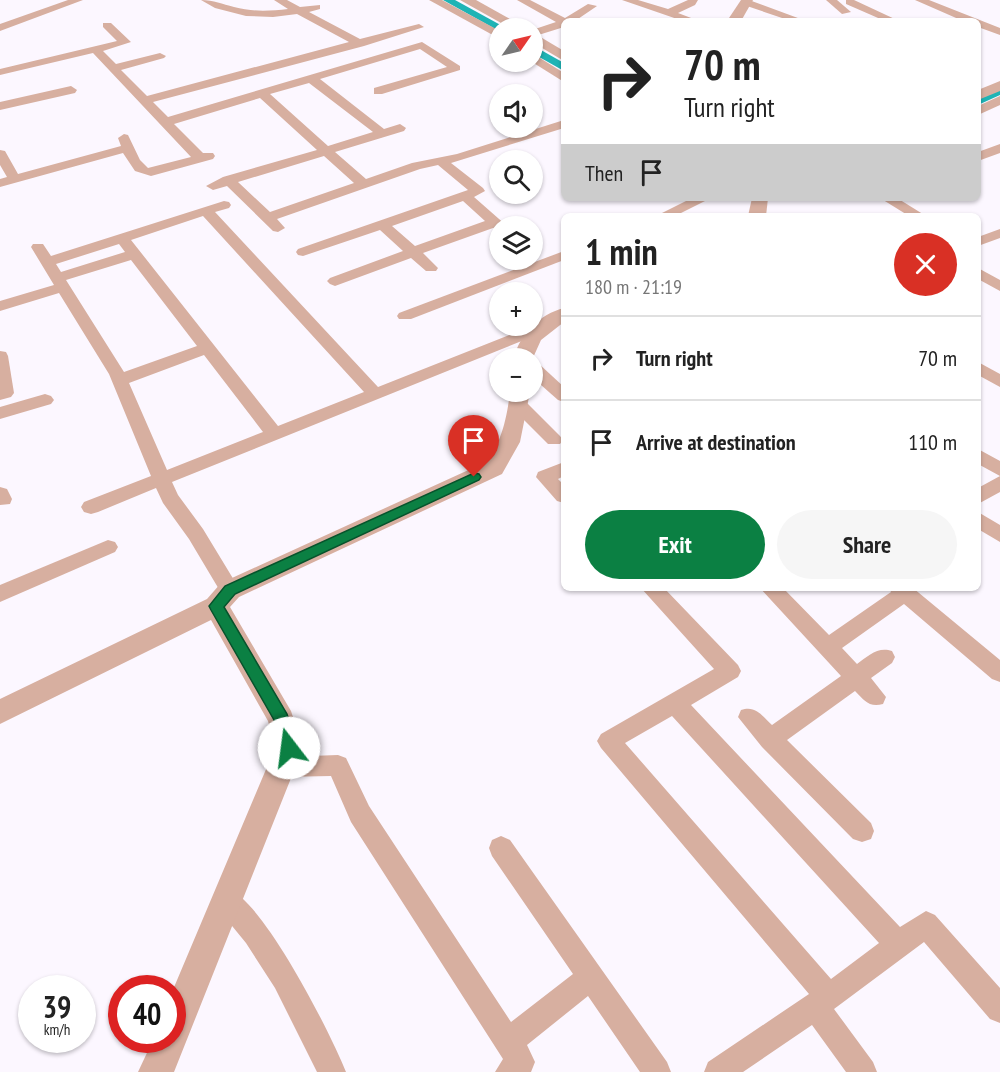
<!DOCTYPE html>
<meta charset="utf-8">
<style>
body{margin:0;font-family:"PT Sans Narrow",sans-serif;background:#f6f6f6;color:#222;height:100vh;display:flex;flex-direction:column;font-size:22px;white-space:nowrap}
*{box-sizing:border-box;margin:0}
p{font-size:20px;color:#767676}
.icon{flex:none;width:33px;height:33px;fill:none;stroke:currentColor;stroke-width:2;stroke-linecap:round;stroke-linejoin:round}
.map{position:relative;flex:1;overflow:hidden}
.details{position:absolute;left:561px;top:213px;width:420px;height:378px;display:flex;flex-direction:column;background:#fff;border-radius:9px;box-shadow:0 2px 4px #0004}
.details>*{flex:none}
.banner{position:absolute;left:561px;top:18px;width:420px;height:183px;border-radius:9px;box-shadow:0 2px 4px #0004;background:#fff;color:#222;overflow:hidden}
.needle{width:39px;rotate:56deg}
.fabs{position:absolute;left:489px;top:18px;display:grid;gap:12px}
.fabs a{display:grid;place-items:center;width:54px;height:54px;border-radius:50%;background:#fff;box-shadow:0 2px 4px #0004;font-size:30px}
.speed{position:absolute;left:18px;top:975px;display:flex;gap:12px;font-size:30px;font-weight:700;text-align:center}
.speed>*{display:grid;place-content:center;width:78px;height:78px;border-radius:50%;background:#fff;box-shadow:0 2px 4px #0004;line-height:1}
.speed small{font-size:15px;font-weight:400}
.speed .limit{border:9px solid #d22;background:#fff;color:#111}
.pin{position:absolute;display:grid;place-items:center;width:51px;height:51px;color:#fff;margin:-62px -26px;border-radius:50% 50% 50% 0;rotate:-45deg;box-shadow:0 0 6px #0007}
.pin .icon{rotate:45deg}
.me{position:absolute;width:66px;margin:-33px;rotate:345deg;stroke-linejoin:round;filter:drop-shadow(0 0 4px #0008)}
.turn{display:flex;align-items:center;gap:21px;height:126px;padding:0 24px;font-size:27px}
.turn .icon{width:78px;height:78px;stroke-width:2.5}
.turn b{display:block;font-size:42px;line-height:51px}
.then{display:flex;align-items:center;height:57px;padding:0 24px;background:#0003;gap:12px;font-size:22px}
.round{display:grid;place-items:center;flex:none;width:63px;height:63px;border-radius:32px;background:#f6f6f6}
.summary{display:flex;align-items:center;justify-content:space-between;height:102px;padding:0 24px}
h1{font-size:36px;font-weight:800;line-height:45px}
.button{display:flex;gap:12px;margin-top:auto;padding:12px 24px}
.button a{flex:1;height:69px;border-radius:36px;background:#0b8043;color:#fff;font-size:24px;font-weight:800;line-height:69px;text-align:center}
.button a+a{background:#f6f6f6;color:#222}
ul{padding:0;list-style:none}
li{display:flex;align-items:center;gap:18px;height:84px;padding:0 24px;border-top:2px solid #e0e0e0}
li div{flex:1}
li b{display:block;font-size:22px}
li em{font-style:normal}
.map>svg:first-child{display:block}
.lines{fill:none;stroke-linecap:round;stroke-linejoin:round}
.canal{fill:#1fb4b5;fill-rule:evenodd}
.minor{fill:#d7afa0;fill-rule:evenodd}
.tertiary{fill:#d7afa0;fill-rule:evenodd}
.route{fill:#0b8043;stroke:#07532c;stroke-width:1.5}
</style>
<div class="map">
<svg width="1000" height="1072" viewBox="0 0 1000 1072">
<rect width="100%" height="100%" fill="#fcf7ff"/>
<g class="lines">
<g class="canal">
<path d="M443,0H455L506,28L497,30Z"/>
<path d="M532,45L564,63V71L532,53Z"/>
<path d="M1000,88V95L978,105V98Z"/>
</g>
<g class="minor">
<path d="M68,0H83L0,31V24Z"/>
<path d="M201,0C214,0 222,4 234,7C252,12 270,11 288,9L274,0H287L300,7L320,5V9L309,12L360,39L419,24L424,27L364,46L153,102L168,117L422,42L460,66V70L382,94H374V88L447,67L420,49L320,79L384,129L400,124L406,128L404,131L335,152L366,179L412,163L457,154L564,120V128L451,163L483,188L485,191L474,197L507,226H500V230L493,228L423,253L438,268L436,271H426L411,258L335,286L330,284L327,281L330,278L403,251L380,230L303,256L298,255L296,252L298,249L468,190L438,165L420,169L277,219L285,228L278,232L273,231L227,186L213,190L206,186L223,177L317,150L260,98L174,124L203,153H213L215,156L213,159L151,176L135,171L123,153L0,187V179L7,177L0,165V150L5,151L18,174L121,146L118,138L124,134L128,135L140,160L148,168L191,157L93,53L0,75V69L117,41L103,27V23H111L131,42L103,51L116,64L160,53L166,56L164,58L121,70L147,96L349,42L297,14L273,17L246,16L215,8ZM309,83L373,132L328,146L270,94ZM324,156L354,183L270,212L238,182ZM463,201L485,221L415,246L392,226Z"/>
<path d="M429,0H442L500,31V39Z"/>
<path d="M517,0H530L565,18L588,4L597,6L575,21H564V27L532,37V30L556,22Z"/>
<path d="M622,0H638L668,9L688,0H698L695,5L678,13L699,21H683Z"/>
<path d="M741,0H749L806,21H791L741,4Z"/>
<path d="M826,0H837L851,12L842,14Z"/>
<path d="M846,0H854L899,21H885L846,4Z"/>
<path d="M915,0H929L1000,28V35L978,27V21H963Z"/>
<path d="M532,53L564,73V82L532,62Z"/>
<path d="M71,86L77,90L75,93L0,110V102Z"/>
<path d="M1000,96V105L978,115V106Z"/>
<path d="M1000,144V153L978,161V152Z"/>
<path d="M692,198H711L675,216H656Z"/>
<path d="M880,198H897L926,216H909Z"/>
<path d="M224,201L229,202L231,205L229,208L215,212L378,387L532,326L538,324L546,329L544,332L172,482L178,495L203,529L240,590L237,596L230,598L223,596L189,539L163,503L156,488L98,512L91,514L84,512L81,507L84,502L151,476L109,374L59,293L0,311V301L54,285L31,247L33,244H43L51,256ZM203,216L364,392L278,426L131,240ZM119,244L125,252L61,272L56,264ZM131,260L197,346L124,372L66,280ZM204,355L263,432L167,470L129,383Z"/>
<path d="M1000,229V238L978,246V237Z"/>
<path d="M564,251V260L411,319H399L397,316L399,313Z"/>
<path d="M978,268L1000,280V291L978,279Z"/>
<path d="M0,351L6,352L8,356L14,393L11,397L0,400Z"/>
<path d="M532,362L538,363L564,387V402L558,400L532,377Z"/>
<path d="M978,362L1000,374V387L978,375Z"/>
<path d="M45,394L51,396L54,400L51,404L0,419V407Z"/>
<path d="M519,399L525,401L560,436L563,440L560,444H548L513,409L510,405L513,401Z"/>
<path d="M978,449L1000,461V492L978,504V488L1000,476L978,464Z"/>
<path d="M564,462V476L558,479L564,485V503L557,501L536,477L538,472Z"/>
<path d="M0,487L7,489L12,499L10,504L0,505Z"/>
<path d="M978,512L1000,525V542L978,529Z"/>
<path d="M108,540L115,542L118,547L115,552L0,602V585Z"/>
<path d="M641,588H664L738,665L741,671L738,677L691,705L900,927L926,911L935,915L1000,988V1023L990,1019L924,942L834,1009L873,1062L877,1072H846L812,1025L743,1072H704L708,1062L809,994L601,748L597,741L601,734L714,669ZM672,716L879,943L831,979L625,743Z"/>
<path d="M760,588H783L829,635L891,592L889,588H913L1000,660V682L992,679L904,604L842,648L857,664C868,656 878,646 892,651L895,657L892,663L871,678L886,697L883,704C869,708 864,700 855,691L787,740L871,823L874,831L871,839L862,842L853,839L762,747L738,717L741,710C756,705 762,716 772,725L841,676Z"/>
<path d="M338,755L346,758L369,806L511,1022L573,974L492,856L489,848L492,840L501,836L510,840L667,1062L671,1072H640L588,996L527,1045L535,1062L531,1072H495L503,1059L351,822L331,776L282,777L274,774L270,767L274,760L282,757Z"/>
<path d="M228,888C265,904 330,1032 346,1072H317L275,988L246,943L219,910L215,901L219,892Z"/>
</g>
<g class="tertiary">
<path d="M460,0H476L526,28H510Z"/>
<path d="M741,0H753L741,21H727Z"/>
<path d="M532,32L564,51V61L532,42Z"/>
<path d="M1000,81V91L978,100V90Z"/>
<path d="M752,198H768L766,216H748Z"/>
<path d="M564,308V322L541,340L532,360V358H514C519,335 540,314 564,308Z"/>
<path d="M510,392H530L520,442L502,474L239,597L230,607L291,711L303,748L174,1072H138L153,1040H172V992L275,748L268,721L211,620L0,724V699L207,599L221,583L486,462C502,442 507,417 510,392Z"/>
</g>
</g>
<path class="route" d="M474,473L479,474L481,477L479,480L235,594L224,607L287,714L297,748L295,753L289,755L284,753L274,720L211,610L209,606L225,586Z"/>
</svg>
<div class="fabs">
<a><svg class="needle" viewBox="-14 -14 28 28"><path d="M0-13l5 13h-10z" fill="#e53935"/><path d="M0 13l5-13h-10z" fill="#767676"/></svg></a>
<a><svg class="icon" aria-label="sound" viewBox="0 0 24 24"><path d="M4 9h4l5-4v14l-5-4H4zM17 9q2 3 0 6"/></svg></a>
<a><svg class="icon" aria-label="search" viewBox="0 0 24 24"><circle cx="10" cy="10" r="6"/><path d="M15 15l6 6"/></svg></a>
<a><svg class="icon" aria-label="layers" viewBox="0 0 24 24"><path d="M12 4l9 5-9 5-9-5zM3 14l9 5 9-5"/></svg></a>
<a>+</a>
<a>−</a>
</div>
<div class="speed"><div>39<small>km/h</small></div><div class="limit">40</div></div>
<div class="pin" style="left:474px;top:477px;background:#d93025"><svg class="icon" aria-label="arrive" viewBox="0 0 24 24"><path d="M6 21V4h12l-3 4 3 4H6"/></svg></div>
<svg class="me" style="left:289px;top:748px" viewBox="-20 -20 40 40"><circle r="19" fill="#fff"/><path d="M0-13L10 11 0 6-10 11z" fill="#0b8043"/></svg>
<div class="banner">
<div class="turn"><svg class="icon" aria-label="right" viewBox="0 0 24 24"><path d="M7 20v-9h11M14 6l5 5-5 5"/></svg><div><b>70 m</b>Turn right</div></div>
<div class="then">Then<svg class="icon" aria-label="arrive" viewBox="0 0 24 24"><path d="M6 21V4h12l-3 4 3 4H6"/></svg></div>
</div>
<section class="details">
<div class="summary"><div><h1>1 min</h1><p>180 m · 21:19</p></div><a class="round" style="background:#d93025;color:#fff"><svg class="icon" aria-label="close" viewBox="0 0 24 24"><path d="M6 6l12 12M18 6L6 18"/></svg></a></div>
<ul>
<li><svg class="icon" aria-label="right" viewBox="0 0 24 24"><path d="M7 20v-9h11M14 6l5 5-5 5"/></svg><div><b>Turn right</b></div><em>70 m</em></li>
<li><svg class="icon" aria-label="arrive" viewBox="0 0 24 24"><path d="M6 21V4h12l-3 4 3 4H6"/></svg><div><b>Arrive at destination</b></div><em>110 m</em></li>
</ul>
<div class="button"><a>Exit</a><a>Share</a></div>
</section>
</div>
